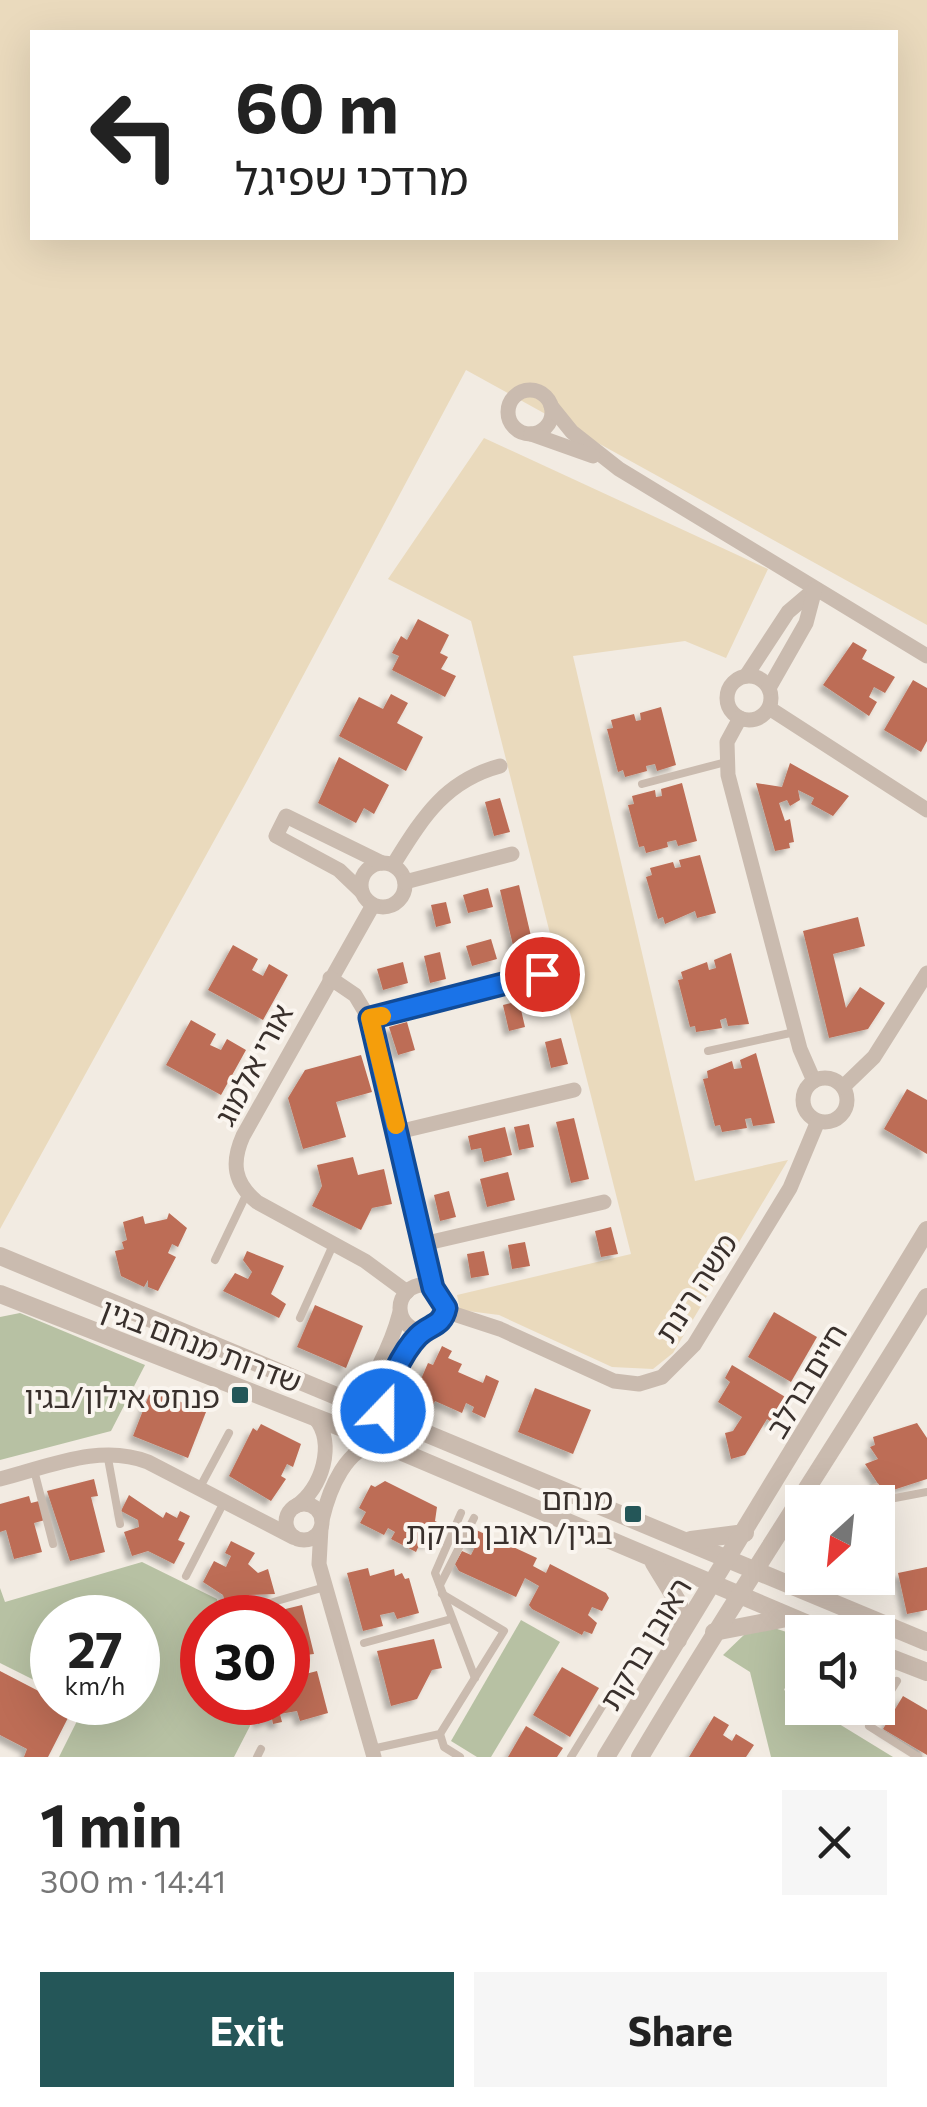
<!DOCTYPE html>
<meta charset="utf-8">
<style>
body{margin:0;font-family:Commissioner,"Noto Sans Hebrew",sans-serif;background:#f6f6f6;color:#222;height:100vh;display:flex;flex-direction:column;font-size:38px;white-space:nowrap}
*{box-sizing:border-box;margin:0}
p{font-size:32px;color:#767676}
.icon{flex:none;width:55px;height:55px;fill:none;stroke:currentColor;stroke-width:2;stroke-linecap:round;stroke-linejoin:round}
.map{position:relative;height:1757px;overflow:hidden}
.drawer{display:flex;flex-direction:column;background:#fff;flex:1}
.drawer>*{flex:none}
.banner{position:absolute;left:30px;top:30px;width:868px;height:210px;border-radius:0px;box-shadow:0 10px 40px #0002;background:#fff;color:#222;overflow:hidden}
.needle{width:65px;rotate:207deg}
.buttons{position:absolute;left:785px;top:1485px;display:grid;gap:20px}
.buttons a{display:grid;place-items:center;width:110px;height:110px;border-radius:0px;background:#fff;box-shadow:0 10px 40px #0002;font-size:50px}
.speed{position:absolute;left:30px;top:1595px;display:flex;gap:20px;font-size:50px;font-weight:700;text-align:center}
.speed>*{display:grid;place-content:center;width:130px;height:130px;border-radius:50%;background:#fff;box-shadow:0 10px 40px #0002;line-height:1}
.speed small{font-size:25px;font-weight:400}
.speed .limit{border:15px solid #d22;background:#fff;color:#111}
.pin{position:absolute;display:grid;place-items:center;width:85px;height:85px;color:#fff;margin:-42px;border:5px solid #fff;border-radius:50%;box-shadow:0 2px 10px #0007}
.me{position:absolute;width:110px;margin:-55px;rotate:22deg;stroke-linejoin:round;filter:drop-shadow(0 0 8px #0008)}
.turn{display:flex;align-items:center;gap:35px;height:210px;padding:0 40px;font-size:45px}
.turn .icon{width:130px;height:130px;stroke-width:2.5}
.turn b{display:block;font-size:70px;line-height:85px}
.round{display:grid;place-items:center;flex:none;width:105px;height:105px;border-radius:0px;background:#f6f6f6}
.summary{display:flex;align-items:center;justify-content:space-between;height:170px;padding:0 40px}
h1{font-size:60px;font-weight:700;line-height:75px}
.action{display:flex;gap:20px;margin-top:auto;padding:20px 40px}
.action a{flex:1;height:115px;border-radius:0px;background:#245658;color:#fff;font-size:40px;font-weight:700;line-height:115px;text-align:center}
.action a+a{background:#f6f6f6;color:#222}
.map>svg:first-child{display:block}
.green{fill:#b7c1a3}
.sand{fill:#eadabd;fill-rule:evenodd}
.building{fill:#bd6d56;filter:url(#shadow)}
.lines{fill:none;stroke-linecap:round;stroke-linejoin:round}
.service{stroke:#cabbaf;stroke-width:8}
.minor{stroke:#cabbaf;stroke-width:15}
.tertiary{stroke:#cabbaf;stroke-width:18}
.route-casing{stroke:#114b97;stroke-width:25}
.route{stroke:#1a73e8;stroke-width:18}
.slow{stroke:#f59e0b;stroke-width:18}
.poi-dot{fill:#245658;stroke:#faf5ef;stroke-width:4}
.labels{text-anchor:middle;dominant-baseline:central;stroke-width:8;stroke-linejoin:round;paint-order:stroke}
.street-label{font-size:30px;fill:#39302c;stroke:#faf5ef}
.poi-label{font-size:30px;fill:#39302c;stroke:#faf5ef;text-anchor:end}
</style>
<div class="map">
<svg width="927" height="1757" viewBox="0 0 927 1757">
<defs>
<filter id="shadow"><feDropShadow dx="-5" dy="5" stdDeviation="2.5" flood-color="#0004"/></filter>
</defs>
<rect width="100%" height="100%" fill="#f2ebe2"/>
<g class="green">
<path d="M20,1313L145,1365L111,1431L0,1460V1317Z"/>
<path d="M142,1562L217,1599L221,1617L202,1618V1702L244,1703L250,1726L234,1757H59L77,1721L72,1703L138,1702V1618H52V1689L0,1663V1588L5,1602Z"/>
<path d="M521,1620L560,1642L491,1757H477L451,1741Z"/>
<path d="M771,1627L802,1637V1651L784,1690L802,1701V1708H813L893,1757H771L750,1672L723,1655L746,1633Z"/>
</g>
<g class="sand">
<path d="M0,0H927V625L466,370L247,781L0,1229ZM32,32H895V238H32Z"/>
<path d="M484,438L768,569L726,658L685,641L573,656L695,1181L788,1160L673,1353L653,1369L612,1367L499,1315L460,1310L457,1295L631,1254L471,621L388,579Z"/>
</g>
<g class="building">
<path d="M418,619L449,635L440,653L448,657L441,669L456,676L445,697L392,670L399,656L392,653L401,636L407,640Z"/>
<path d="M853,642L867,650L862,659L895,677L885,693L874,687L869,697L877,702L869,716L823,685Z"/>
<path d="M913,680L927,688V741L921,752L884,730Z"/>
<path d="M391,694L408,703L397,723L423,737L406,771L339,736L359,697L383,709Z"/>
<path d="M661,707L676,765L657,771L655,764L646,766L647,771L625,777L623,770L618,772L607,729L613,728L611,720L634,714L636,721L641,720L640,713Z"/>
<path d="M339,757L389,785L374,814L364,808L356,823L318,803Z"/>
<path d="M790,763L849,796L833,816L811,804L814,798L798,790L800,800L790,806L787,800L779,803L785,821L790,819L794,842L789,843L790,848L775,851L756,783L782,787Z"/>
<path d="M682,783L697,841L678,846L676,840L667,842L668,847L646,853L644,846L639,847L628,805L634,804L632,796L655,790L656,797L662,796L661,789Z"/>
<path d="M500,798L510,832L494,836L485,802Z"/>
<path d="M700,855L716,913L697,918L695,911L665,924L663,917L658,919L646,877L652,875L650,868L673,862L675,868L681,867L679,860Z"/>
<path d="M519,885L534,949L515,954L500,890Z"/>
<path d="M488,888L493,907L468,913L463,895Z"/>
<path d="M446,902L451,923L436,927L431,905Z"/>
<path d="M858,917L865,946L833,954L846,1008L860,987L885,1003L868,1029L829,1038L803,931Z"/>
<path d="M491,939L497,959L472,966L466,946Z"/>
<path d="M233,945L258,959L252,970L263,976L269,964L288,975L263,1020L208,990Z"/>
<path d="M440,952L446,979L430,983L424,956Z"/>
<path d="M731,953L749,1024L728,1026L726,1018L720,1020L722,1028L696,1032L695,1026L690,1027L678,980L683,979L681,972L707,962L709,970L716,968L714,960Z"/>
<path d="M403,962L408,983L383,990L377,969Z"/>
<path d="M519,1001L525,1027L509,1031L503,1005Z"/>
<path d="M191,1020L216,1034L210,1045L221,1050L227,1039L246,1050L221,1095L166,1065Z"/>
<path d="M407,1022L415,1050L398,1055L389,1027Z"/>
<path d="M561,1038L568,1064L551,1068L545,1042Z"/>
<path d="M756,1053L775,1123L753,1126L751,1118L745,1119L747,1128L722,1132L720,1125L715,1126L703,1079L708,1078L707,1071L732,1061L734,1069L742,1068L740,1060Z"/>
<path d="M361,1055L372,1092L336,1102L346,1137L303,1149L288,1098L305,1070Z"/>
<path d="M907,1089L927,1100V1154L884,1129Z"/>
<path d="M574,1118L589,1179L571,1183L556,1122Z"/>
<path d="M529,1124L534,1147L519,1150L514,1127Z"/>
<path d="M505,1127L512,1155L484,1162L481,1148L471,1150L468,1136Z"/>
<path d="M353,1157L358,1175L384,1169L392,1204L372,1208L361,1230L312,1206L322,1186L317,1165Z"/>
<path d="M508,1172L515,1200L487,1207L480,1179Z"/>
<path d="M449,1191L456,1217L440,1221L434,1195Z"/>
<path d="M169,1213L187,1228L178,1247L172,1244L168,1253L176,1257L158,1291L148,1287V1280L144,1287L121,1276L115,1251L124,1249L122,1242L127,1240L123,1222L143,1216L145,1224L167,1219Z"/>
<path d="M611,1227L618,1254L601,1257L595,1231Z"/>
<path d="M525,1242L530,1266L512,1269L508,1245Z"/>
<path d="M247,1251L284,1266L271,1294L286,1304L279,1318L223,1291L235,1273L248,1279L252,1272L243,1260Z"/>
<path d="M484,1251L489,1275L471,1278L467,1254Z"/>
<path d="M315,1305L363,1326L346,1368L297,1347Z"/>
<path d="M774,1312L817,1337L791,1382L748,1357Z"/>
<path d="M442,1346L452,1351L448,1358L462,1364L458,1372L483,1383L486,1375L499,1381L485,1418L472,1412L474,1407L466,1403L462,1413L435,1401L431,1409L412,1400L428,1363L433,1365Z"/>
<path d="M732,1365L787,1398L773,1423L767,1419L745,1455L731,1459L725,1433L733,1431L742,1417L718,1402L730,1382L725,1378Z"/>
<path d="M535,1388L591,1410L573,1454L518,1432Z"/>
<path d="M151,1390L206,1412L188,1458L133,1436Z"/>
<path d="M917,1423L927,1438V1479L884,1493L865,1464L878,1459L870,1447L875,1445L873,1437Z"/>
<path d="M261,1424L301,1444L293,1467L287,1464L281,1476L286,1479L271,1501L229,1476L253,1428L257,1431Z"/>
<path d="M94,1479L98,1496L91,1497L105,1552L70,1561L47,1491Z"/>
<path d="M385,1481L437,1507L435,1521L439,1523L428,1545L421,1541L416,1552L391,1539L395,1532L388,1528L384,1535L360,1523L366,1512L359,1508L371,1485L375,1487Z"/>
<path d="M129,1495L163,1518L166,1512L177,1518L180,1511L190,1516L178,1540L185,1543L174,1564L148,1551L132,1556L124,1532L139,1527L138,1520L121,1511Z"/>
<path d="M29,1496L31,1503L39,1501L45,1520L34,1523L42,1552L14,1559L6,1530L0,1532V1504Z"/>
<path d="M474,1529L537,1558L533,1566L546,1573L550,1564L606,1593L609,1598L602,1611L592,1607L588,1615L597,1623L592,1634L584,1631L582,1635L532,1609L529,1605L539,1586L525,1578L516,1597L459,1571L455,1564L462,1551L471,1555L475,1547L467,1542Z"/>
<path d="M881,1534L890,1575L878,1578V1535Z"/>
<path d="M231,1541L255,1553L248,1564L258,1573L268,1569L275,1594L249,1595L253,1609L228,1614L223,1595L203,1582L214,1561L226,1567L231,1556L225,1553Z"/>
<path d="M927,1567V1610L907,1614L898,1573Z"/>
<path d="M368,1568L370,1576L394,1569L395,1576L402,1573L405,1579L409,1578L419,1613L397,1619L394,1612L380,1615L383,1626L363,1631L347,1573Z"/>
<path d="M302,1605L314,1654L288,1657V1618H274L273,1612Z"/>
<path d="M434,1639L442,1668L432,1670L417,1699L391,1706L377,1651Z"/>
<path d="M562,1667L599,1688L570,1737L533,1715Z"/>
<path d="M0,1671L52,1698V1702L73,1708L48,1757H24L27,1749L0,1735Z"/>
<path d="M317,1671L328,1713L300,1721L297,1711L280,1714L282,1722L273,1724L272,1719L258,1724L254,1708L260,1706L259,1702H288V1690L293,1689L290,1678Z"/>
<path d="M903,1696L927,1710V1755L883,1729Z"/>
<path d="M714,1716L729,1725L723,1735L732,1741L736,1734L754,1745L746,1757H689Z"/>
<path d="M526,1726L563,1748L557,1757H508Z"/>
</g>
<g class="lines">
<g class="service">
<path d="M642,784L726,762"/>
<path d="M708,1051L795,1032"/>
<path d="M215,1260L247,1193"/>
<path d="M300,1318L333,1245"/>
<path d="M107,1453L120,1524"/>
<path d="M34,1470L53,1544"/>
<path d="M199,1489L229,1433"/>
<path d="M836,1499L876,1487L879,1501L927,1492"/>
<path d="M461,1513L435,1573L475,1678"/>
<path d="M186,1576L224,1502"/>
<path d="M440,1585L474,1518"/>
<path d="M263,1605L325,1587"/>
<path d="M364,1643L451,1619"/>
<path d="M897,1681L869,1726L918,1757"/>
<path d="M440,1734L444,1747L460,1757"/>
<path d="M372,1749L440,1734L504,1631L442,1594"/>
<path d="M257,1757L261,1749"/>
<path d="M571,1757L619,1679"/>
</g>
<g class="minor">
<circle cx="530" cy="412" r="22"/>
<path d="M551,406L572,432L619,469L927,656"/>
<path d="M531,434L593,456"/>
<path d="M746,676L788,612L815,589"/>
<circle cx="749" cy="698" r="22"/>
<path d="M769,688L806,623L815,589"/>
<path d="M769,708L927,810"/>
<path d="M740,718L727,742L728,775L800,1049L814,1081"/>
<circle cx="383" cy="885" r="22"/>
<path d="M393,865C422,819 444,781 500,766"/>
<path d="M405,882L512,854"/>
<path d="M362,892L339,870L276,836L286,816L382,863"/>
<path d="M373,905L243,1136C231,1163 234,1183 257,1202L365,1261L407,1292"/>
<path d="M330,978L355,995L373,1025L433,1288"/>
<path d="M370,1018L542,974"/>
<circle cx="825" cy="1100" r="22"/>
<path d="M843,1087L874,1057L927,973"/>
<path d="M398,1132L574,1090"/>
<path d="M423,1244L604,1202"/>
<circle cx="423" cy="1308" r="23"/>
<path d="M445,1311L500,1329L614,1381L639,1384L662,1377L694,1345L790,1188L818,1121"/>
<path d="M345,1401C370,1399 394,1335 400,1312"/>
<path d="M392,1421C371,1404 407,1342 426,1330"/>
<path d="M0,1479C48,1467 100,1443 148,1462L293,1537"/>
<circle cx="304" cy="1522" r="18"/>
<path d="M296,1506C322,1489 336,1443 315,1418"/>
<path d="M322,1520C329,1490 346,1445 381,1443"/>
<path d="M321,1528L319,1564L374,1757"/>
</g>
<g class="tertiary">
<path d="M0,1256L927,1642"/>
<path d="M0,1294L381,1443L827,1632"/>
<path d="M794,1516L802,1576"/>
<path d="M691,1540L745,1533"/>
<path d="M654,1563L679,1604L678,1640"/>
<path d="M714,1632L787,1618"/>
<path d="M878,1653L927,1672"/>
<path d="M606,1757L927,1230"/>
<path d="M640,1757C732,1601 833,1452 927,1297"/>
</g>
</g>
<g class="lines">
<defs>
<path id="route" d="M383,1411C382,1392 404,1350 418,1336C430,1324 442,1327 446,1308L433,1288L370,1018L542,974"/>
</defs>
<use href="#route" class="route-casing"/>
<use href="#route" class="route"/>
<path class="slow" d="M382,1016L370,1018L396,1125"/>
</g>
<g class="poi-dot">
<rect x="230" y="1385" width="20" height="20" rx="5"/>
<rect x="623" y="1504" width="20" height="20" rx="5"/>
</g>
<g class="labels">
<g class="street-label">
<text transform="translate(252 1064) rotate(-62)">אורי אלמוג</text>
<text transform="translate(695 1287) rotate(-57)">משה רינת</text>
<text transform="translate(202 1344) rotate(21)">שדרות מנחם בגין</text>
<text transform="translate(805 1380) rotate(-59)">חיים ברלב</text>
<text transform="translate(644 1643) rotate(-59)">ראובן ברקת</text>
</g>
<g class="poi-label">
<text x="220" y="1395">פנחס אילון/בגין</text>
<text x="613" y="1497">מנחם<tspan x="613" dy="34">בגין/ראובן ברקת</tspan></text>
</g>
</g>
</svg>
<div class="buttons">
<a><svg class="needle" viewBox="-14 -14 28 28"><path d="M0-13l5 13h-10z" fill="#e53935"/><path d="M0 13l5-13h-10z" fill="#767676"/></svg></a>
<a><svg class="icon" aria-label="sound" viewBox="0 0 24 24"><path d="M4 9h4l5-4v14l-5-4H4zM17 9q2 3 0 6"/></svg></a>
</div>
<div class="speed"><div>27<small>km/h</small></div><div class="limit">30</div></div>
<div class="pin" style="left:542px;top:974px;background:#d93025"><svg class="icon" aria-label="arrive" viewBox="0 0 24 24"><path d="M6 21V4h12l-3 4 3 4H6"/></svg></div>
<svg class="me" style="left:383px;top:1411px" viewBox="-20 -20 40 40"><circle r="17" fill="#1a73e8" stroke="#fff" stroke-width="3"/><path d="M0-11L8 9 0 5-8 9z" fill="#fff"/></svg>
<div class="banner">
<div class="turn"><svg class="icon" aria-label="left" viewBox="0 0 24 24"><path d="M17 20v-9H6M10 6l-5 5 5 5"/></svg><div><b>60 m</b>מרדכי שפיגל</div></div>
</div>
</div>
<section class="drawer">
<div class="summary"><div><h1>1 min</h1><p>300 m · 14:41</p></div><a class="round"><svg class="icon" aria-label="close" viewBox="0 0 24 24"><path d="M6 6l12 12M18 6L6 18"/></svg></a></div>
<div class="action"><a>Exit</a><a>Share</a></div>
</section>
